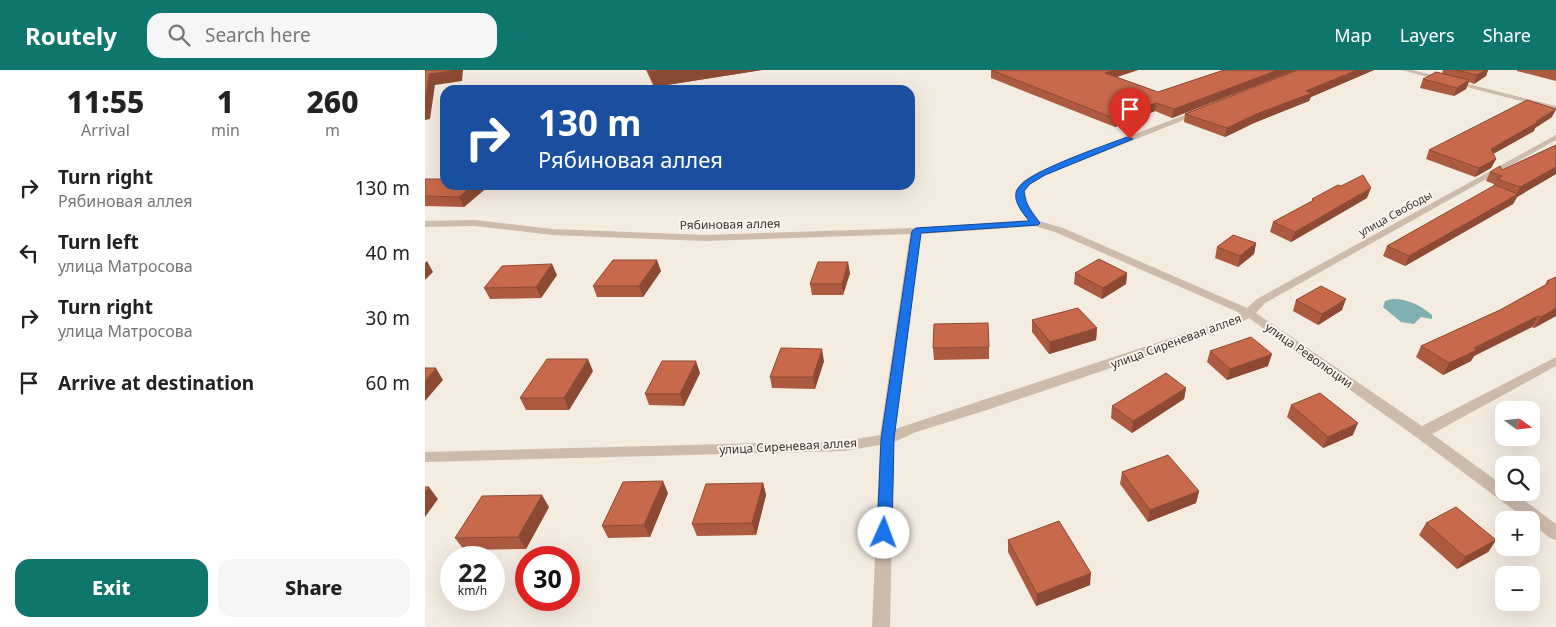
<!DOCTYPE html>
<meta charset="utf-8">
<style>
body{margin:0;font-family:"Noto Sans",sans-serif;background:#f6f6f6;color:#222;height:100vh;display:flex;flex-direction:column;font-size:19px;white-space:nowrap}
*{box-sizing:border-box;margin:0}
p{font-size:16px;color:#767676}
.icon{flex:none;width:28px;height:28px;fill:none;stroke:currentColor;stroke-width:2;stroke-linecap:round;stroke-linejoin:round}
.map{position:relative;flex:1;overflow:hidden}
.details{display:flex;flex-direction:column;background:#fff;width:425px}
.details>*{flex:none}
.hud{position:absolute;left:15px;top:15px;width:475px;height:105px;border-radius:15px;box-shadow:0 5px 20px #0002;background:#1a4fa0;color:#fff;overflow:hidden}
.needle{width:32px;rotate:105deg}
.tools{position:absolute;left:1070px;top:331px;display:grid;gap:10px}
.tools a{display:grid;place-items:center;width:45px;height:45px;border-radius:10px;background:#fff;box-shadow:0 5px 20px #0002;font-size:25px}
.speed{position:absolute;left:15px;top:476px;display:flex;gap:10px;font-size:25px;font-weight:700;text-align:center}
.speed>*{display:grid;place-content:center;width:65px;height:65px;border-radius:50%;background:#fff;box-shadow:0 5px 20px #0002;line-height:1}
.speed small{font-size:12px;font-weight:400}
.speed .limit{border:8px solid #d22;background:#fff;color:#111}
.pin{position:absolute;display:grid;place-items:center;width:42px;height:42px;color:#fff;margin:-51px -21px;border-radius:50% 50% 50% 0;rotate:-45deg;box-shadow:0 0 5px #0007}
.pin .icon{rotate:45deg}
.me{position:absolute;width:55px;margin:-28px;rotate:2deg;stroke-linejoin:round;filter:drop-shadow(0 0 4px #0008)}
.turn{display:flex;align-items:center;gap:18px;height:105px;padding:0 15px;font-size:22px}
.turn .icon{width:65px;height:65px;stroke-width:2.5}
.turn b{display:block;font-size:35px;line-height:42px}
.eta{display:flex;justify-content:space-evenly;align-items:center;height:85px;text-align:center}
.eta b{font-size:30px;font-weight:800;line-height:35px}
.primary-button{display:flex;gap:10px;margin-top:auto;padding:10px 15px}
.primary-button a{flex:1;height:58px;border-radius:15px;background:#0f766e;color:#fff;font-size:20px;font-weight:800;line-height:58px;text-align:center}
.primary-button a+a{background:#f6f6f6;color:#222}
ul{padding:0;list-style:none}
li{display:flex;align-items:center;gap:15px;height:65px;padding:0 15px}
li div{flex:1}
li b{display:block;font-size:19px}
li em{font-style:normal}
header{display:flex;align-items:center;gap:30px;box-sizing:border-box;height:70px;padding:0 25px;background:#0f766e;color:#fff}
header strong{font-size:24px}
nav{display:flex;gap:28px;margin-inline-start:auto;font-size:18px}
.search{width:350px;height:45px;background:#f6f6f6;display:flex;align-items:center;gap:12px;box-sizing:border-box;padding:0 18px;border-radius:15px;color:#767676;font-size:19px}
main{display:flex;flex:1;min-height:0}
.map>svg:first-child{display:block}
.water{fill:#7fb0b2}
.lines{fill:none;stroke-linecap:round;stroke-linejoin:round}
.minor{fill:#cdbbac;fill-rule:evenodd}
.wall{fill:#ac5a40}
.shaded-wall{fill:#8c4a34}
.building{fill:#c8694b;stroke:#8c4a34}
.route{fill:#1a73e8;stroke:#114b97}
.labels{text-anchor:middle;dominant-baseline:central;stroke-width:4;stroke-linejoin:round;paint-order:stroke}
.far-street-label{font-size:11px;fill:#3b302b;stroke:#fbf5ee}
.street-label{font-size:12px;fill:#3b302b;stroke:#fbf5ee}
</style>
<header>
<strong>Routely</strong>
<div class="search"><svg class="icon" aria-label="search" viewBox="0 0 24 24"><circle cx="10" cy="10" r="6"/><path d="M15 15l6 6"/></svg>Search here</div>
<nav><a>Map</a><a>Layers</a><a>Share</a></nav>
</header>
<main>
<section class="details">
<div class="eta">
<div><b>11:55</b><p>Arrival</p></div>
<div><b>1</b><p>min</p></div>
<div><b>260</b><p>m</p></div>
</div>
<ul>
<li><svg class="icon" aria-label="right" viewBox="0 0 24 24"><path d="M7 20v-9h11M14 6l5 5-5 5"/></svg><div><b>Turn right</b><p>Рябиновая аллея</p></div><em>130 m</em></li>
<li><svg class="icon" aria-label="left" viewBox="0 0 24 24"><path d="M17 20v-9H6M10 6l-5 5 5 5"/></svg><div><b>Turn left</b><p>улица Матросова</p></div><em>40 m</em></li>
<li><svg class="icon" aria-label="right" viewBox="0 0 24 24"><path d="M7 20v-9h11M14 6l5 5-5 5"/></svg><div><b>Turn right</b><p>улица Матросова</p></div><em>30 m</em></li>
<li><svg class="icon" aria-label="arrive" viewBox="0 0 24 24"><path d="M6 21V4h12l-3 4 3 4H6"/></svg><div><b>Arrive at destination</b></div><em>60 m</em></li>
</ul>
<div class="primary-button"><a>Exit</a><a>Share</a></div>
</section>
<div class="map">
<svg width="1131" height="557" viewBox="0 0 1131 557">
<rect width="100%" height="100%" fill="#f4ebe1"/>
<path class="water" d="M967,229C983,229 995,235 1007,245V249L996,247L989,254L976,252L958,237L960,231Z"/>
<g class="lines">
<g class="minor">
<path d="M976,0H987L1131,36V40Z"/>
<path d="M772,40L779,42L621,105L605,114L600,121L603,134L614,151L638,158L822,238L832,229L1131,65V70L840,233L831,243L997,356L1131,287V296L1007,364L1079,416V422H1088L1131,454V470L1125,468L1106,453V450H1102L991,367L824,248L812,255L562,340L491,362L469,372L465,557H447L455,375L419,381L0,392V382L419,371L455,365L485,164L280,171L127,165L50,156L0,157V151L50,150L127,159L280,165L491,158L603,150L593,134L590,121L599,110L615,101ZM610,156L630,162L815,243L804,249L470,359L496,164Z"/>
</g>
</g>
<g class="wall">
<path d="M221,0H337L229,17Z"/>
<path d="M566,0H713L691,7L733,22L799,0H872L747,48L730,41L690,57L566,8Z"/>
<path d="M873,0H949L886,27L884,31L829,53L800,67L759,52L760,44Z"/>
<path d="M1018,0H1063L1061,6L1049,14L1044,12L1041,19L1029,26L995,18L998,9L1017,3Z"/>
<path d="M1092,0H1131V11L1092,1Z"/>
<path d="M1127,47L1110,58L1109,61L1068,84L1071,89L1066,98L1050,107L1001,89L1004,80Z"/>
<path d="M1131,75V104L1092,127L1088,134L980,196L958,186L962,176L1068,117L1069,114L1061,111L1065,102L1077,100Z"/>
<path d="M0,109L59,120L39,137L0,136Z"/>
<path d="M916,116L942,128L866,172L845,162L848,152L887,131V129Z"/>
<path d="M831,173L829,184L813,197L790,188L792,177Z"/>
<path d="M236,201L218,227H172L168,216Z"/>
<path d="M425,203L418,225H387L385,214Z"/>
<path d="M650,203H702L701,214L677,229L649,214Z"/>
<path d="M132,205L116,228L65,229L59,218Z"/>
<path d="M1131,207V246L1109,258L1107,257L1049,286L1046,291L1018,305L991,287L996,276L1075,240L1120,215L1122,211Z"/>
<path d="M871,230L917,240L893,255L868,241Z"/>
<path d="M607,250L672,258L671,270L624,284L607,262Z"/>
<path d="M564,277V289L509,290L508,278Z"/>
<path d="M785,281L843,296L802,310L782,292Z"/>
<path d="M399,291L390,319L347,318L345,307Z"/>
<path d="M168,301L144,340H101L95,328Z"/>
<path d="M275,303L259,336L224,335L220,324Z"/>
<path d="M761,318L759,329L707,363L686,348L687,336Z"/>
<path d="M866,335L928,365L898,378L862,347Z"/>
<path d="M697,402L774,421L771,433L723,452L695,414Z"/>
<path d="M338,413L341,425L331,465L272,466L267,454Z"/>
<path d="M243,423L225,467L183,468L177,456Z"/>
<path d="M124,437L101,479L39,480L30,468Z"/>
<path d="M1001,453L1071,470L1063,482L1032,499L994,465Z"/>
<path d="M583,470L665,515L611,536L583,482Z"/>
</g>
<g class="shaded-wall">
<path d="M32,0H38L37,11L10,15L5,49L0,50V34L4,4Z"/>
<path d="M238,0H337L229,17L224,2Z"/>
<path d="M690,0H713L680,11V3Z"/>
<path d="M853,0H872L747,48L749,39Z"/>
<path d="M932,0H949L886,27L884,31L829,53L800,67L802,58L881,21Z"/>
<path d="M1061,0H1063L1061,6L1049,14L1052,5Z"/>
<path d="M1044,10L1041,19L1029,26L1032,18Z"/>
<path d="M731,33L730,41L690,57L691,49Z"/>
<path d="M1131,39L1127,47L1110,58L1109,61L1061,88L1066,79Z"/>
<path d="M1071,89L1066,98L1050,107L1054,98Z"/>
<path d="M1131,97V104L1092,127L1088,134L980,196L984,186L1092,125L1095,117Z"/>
<path d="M48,115H57L59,120L39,137L34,127Z"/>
<path d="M946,118L942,128L866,172L870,162Z"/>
<path d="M831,173L829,184L813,197L815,186Z"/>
<path d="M232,190L236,201L218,227L214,216Z"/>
<path d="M2,191L8,202L0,210V193Z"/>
<path d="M423,192L425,203L418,225L417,214Z"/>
<path d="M127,194L132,205L116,228L111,217Z"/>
<path d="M702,203L701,214L677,229L678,218Z"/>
<path d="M921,229L917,240L893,255L897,244Z"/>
<path d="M1131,238V246L1109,258L1116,247Z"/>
<path d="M1113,246L1107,257L1049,286L1046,291L1018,305L1024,293L1049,278Z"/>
<path d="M672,258L671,270L624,284L625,272Z"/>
<path d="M397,279L399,291L390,319L388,307Z"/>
<path d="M847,284L843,296L802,310L805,299Z"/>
<path d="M163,289L168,301L144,340L139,328Z"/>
<path d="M271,291L275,303L259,336L255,324Z"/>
<path d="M11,298L18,310L0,331V311Z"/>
<path d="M761,318L759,329L707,363L708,351Z"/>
<path d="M933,353L928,365L898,378L903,367Z"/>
<path d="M238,411L243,423L225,467L219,455Z"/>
<path d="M338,413L341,425L331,465L327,453Z"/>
<path d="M4,417L13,429L0,447V423Z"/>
<path d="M774,421L771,433L723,452L725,440Z"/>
<path d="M117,425L124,437L101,479L93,467Z"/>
<path d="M1071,470L1063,482L1032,499L1040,487Z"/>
<path d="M666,503L665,515L611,536L612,524Z"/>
</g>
<g class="building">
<path d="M0,0H32L4,4L0,34Z"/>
<path d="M224,0H238L224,2Z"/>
<path d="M566,0H690L680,3L733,22L799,0H853L749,39L731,33L691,49Z"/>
<path d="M873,0H932L881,21L887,23L831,44L802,58L760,44Z"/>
<path d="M1031,0H1061L1052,5Z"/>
<path d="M1011,2L1044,10L1032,18L998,9Z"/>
<path d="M1102,30L1131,39L1111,51L1113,52L1066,79L1071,89L1054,98L1004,80Z"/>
<path d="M1131,75V97L1095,117L1072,109L1077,106L1065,102L1075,96L1077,100Z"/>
<path d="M938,105L946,118L870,162L848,152L889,130L887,129L913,115L916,116Z"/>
<path d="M0,109H20V115H48L34,127L0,126Z"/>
<path d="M1070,115L1093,124L984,186L962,176Z"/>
<path d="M808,165L831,173L815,186L792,177Z"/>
<path d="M674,189L702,203L678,218L650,203Z"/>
<path d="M188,190H232L214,216H168Z"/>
<path d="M393,192H423L417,214H385Z"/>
<path d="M127,194L111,217L59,218L77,196Z"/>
<path d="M1131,207V238L1116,247L1113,246L1049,278L1052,280L1024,293L996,276L1075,240L1124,213L1122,211Z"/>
<path d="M896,216L921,229L897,244L871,230Z"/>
<path d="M653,238L672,258L625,272L607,250Z"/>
<path d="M563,253L564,277L508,278L509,254Z"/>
<path d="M826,267L847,284L805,299L785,281Z"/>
<path d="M356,278L397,279L388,307H345Z"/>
<path d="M122,289H163L139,328H95Z"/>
<path d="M237,291H271L255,324H220Z"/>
<path d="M0,298H11L0,311Z"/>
<path d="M741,303L761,318L708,351L687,336Z"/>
<path d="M895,323L933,353L903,367L866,335Z"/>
<path d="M743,385L774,421L725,440L697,402Z"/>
<path d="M238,411L219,455L177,456L198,412Z"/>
<path d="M338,413L327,453L267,454L281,414Z"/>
<path d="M0,417H4L0,423Z"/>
<path d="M117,425L93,467L30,468L57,426Z"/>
<path d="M1031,437L1071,470L1040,487L1001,453Z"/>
<path d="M634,451L666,503L612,524L583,470Z"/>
</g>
<path class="route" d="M702,67L708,69L620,105L605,114L599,121C600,135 607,142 615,153L613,155L496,163L469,369L467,463L464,467L459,469L454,467L452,463L456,369L487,161L491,158L604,151C598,143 587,131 592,120C599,102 682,75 702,67Z"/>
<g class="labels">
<g class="far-street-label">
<text transform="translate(970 143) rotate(-29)">улица Свободы</text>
</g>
<g class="street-label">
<text transform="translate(305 154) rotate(-1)">Рябиновая аллея</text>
<text transform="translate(751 271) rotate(-20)">улица Сиреневая аллея</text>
<text transform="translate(884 285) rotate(35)">улица Революции</text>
<text transform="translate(363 376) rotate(-3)">улица Сиреневая аллея</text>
</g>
</g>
</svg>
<div class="tools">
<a><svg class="needle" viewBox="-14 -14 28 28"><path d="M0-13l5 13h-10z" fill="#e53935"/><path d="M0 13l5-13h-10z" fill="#767676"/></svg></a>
<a><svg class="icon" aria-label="search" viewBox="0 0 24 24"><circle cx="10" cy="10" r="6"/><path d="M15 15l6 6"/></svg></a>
<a>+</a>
<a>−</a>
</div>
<div class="speed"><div>22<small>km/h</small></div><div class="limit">30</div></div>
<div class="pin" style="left:705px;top:69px;background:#d93025"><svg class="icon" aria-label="arrive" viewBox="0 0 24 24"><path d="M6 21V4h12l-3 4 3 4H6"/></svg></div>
<svg class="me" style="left:459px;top:463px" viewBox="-20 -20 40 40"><circle r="19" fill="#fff"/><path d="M0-13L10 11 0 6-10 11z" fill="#1a73e8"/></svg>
<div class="hud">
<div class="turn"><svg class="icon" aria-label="right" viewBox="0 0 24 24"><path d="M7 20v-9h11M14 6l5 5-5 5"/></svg><div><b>130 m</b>Рябиновая аллея</div></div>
</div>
</div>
</main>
